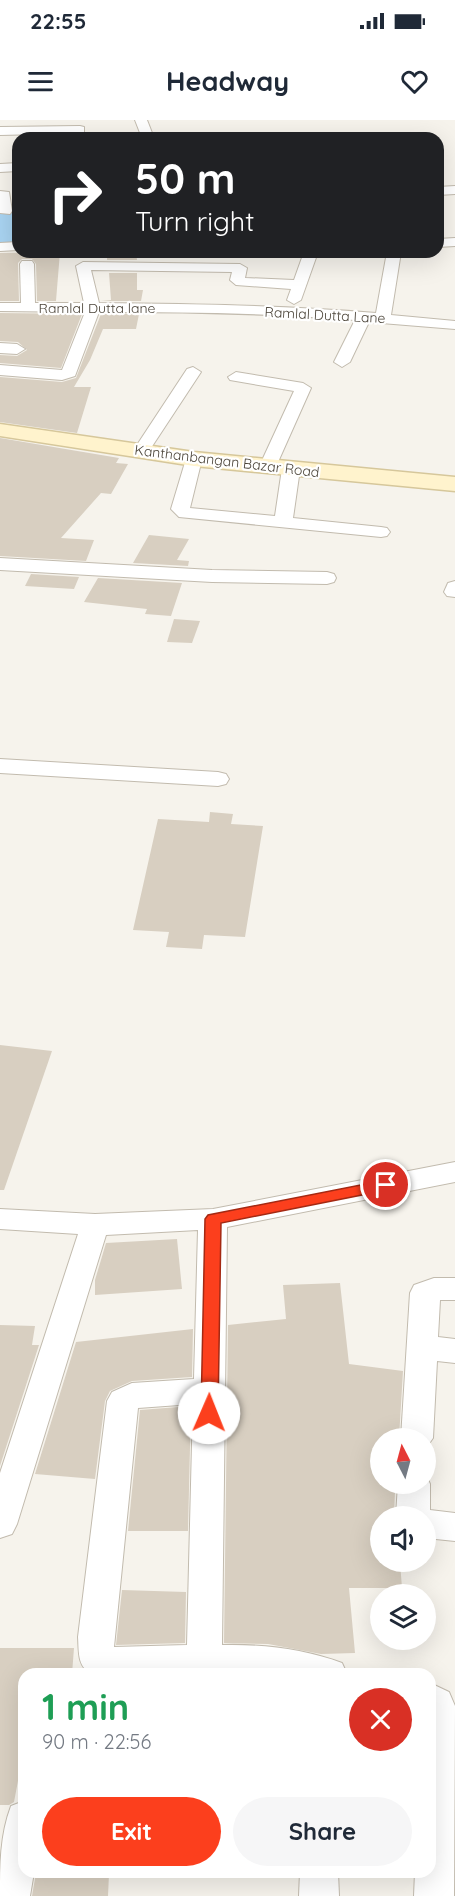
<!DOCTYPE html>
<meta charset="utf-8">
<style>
body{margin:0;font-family:Quicksand,sans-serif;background:#f6f6f7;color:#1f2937;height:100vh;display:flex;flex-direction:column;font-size:22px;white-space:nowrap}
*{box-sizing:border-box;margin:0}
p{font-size:20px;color:#747a83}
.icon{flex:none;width:33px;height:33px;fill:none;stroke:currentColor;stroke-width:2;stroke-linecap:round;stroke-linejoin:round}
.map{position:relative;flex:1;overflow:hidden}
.panel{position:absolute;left:18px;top:1548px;width:418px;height:210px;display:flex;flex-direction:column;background:#fff;border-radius:18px;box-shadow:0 6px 24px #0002}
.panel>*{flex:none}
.banner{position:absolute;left:12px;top:12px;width:432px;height:126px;border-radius:18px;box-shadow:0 6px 24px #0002;background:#202124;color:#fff;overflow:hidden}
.needle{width:39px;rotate:354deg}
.fabs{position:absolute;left:370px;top:1308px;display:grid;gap:12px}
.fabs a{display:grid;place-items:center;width:66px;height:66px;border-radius:50%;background:#fff;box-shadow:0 6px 24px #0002;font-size:30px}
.pin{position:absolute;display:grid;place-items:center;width:51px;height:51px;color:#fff;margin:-26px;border:3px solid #fff;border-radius:50%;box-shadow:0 2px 6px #0007}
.me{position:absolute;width:66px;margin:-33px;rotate:1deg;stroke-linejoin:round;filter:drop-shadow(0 0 4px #0008)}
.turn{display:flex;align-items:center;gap:21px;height:126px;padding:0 24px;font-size:27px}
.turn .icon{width:78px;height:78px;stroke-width:2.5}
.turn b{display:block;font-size:42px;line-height:51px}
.round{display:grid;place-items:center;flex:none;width:63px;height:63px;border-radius:32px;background:#f6f6f7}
.head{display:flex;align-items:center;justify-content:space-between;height:102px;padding:0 24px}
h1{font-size:36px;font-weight:700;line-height:45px;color:#1e9e55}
.cta{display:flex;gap:12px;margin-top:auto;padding:12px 24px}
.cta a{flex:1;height:69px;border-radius:36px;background:#fc3f1d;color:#fff;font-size:24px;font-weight:700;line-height:69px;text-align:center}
.cta a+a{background:#f6f6f7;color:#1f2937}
.status{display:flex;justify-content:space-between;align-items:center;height:42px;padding:0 30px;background:#fff;direction:ltr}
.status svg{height:16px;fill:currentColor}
header{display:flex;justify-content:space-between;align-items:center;height:78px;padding:0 24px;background:#fff;font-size:27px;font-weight:700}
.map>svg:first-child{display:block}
.water{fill:#a9d4f2}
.building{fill:#d8cfc1}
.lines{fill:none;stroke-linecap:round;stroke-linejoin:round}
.street-casing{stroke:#c2bbae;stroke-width:2}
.secondary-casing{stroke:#d6c79b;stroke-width:3}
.street{fill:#fff;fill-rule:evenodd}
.secondary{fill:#fff3cd;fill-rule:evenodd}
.route{fill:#fc3f1d;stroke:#a42913;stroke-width:1.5}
.labels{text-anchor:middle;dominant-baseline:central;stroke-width:4.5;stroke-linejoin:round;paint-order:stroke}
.far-street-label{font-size:14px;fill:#4b4439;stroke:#fff}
</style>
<div class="status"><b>22:55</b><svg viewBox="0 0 49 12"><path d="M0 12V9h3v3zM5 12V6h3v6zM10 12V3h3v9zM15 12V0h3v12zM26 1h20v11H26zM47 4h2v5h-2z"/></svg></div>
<header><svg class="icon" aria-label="menu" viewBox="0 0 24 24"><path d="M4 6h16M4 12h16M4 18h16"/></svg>Headway<svg class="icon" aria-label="heart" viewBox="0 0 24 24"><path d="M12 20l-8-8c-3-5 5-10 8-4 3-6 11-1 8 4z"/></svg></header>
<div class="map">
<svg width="455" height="1776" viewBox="0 0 455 1776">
<rect width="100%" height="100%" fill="#f6f3ec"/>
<path class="water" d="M0,92L18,93V124L0,125Z"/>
<g class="building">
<path d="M60,132L56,181H37L36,144L32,139H22L18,143L19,181H0V133Z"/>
<path d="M107,132H136L137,140H107Z"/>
<path d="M109,153H137V170H143L141,181H101L111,180Z"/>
<path d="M0,193L82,194L61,248L0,243V235L17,236L27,230L18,222L0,221Z"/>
<path d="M101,194H139L136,209H103L90,240L74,267H91L77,313L0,302V257L62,262L76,258Z"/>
<path d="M0,318L119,338L116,343L128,344L111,374L101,373L61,418L94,420L86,441L0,436Z"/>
<path d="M149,415L189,419L177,440L189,441L188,446L133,443Z"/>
<path d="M31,454L79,457L74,469L25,466Z"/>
<path d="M98,458L182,463L171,496L145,494L147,489L84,482Z"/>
<path d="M174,499L200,501L192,523L167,522Z"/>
<path d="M210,692L233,694L231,704L263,706L245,817L204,815L202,829L166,827L169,812L133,810L158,699L209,702Z"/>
<path d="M0,925L52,931L4,1070H0Z"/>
<path d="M177,1119L182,1169L95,1175V1160L106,1123Z"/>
<path d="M340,1163L349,1244L403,1251L399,1318H381V1364H395V1371L394,1396H381V1442H400L402,1468H349L355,1533L321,1534L268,1524L224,1523L228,1205L286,1199L283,1165Z"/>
<path d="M0,1205L35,1206L32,1225H39L0,1346Z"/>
<path d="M193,1209L192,1257L132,1261L110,1271L105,1281L95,1359L35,1354L76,1222Z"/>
<path d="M191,1286L188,1411H128L140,1290Z"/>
<path d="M122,1470L186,1472L185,1523L116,1525Z"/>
<path d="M0,1528H74L72,1554H24V1629L14,1682L9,1685H0Z"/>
<path d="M36,1753L109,1754L108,1776H32Z"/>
</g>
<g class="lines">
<defs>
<g id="street">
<path d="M135,0H147L154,18H142Z"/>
<path d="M80,6L84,7V13L0,15V7Z"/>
<path d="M18,43V51L0,52V44Z"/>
<path d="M455,66V74L438,75V67Z"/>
<path d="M0,71L9,72L12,91L10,94L0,93Z"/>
<path d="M455,118V126L438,127V119Z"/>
<path d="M18,122V130L0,131V123Z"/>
<path d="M304,132H318L301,180L294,184L287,180L291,169L236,165L230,160L232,152L91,150L99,183C192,184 284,185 376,193L387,132H401L391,195L455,201V209L369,202L350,242L342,247L334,242L355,200C270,193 184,192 99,192L75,256L62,260L0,255V245L62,250L85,192L0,191V183H21L20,144L22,141H32L34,144L35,183H84L76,146L83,142L240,144L247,148L245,158L294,160Z"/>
<path d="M0,223L17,224L25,229L17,234L0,233Z"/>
<path d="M193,247L201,252L149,331L147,335H135L133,331L187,249Z"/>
<path d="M236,252L303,263L311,268L274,351H262L259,347L294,271L230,260L228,257Z"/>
<path d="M194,334L200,335L202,339L190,388L275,396L282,349L285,345H297L300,349L293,398L381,407L387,408L390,412L387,416L381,417L179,397L171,389L186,339L188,335Z"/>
<path d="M0,438L212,450L327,452L334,454L336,458L334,462L327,464L212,462L0,450Z"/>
<path d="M455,461V477L447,476L444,472L448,463Z"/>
<path d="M0,639L218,652L226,654L229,659L226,664L218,666L0,653Z"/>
<path d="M455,1042V1062L227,1107L222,1525C261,1524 305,1529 342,1543L347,1554H91C77,1546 79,1531 78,1517L107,1281L112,1272L132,1263L194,1259L198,1110L106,1115L17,1404L12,1414L0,1418V1353L78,1114L0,1109V1089L95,1094L213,1089ZM193,1284L187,1525L114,1527L138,1288Z"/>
<path d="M434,1158H455V1180H440L438,1217L455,1219V1243L437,1241L433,1318L426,1328V1318H401L410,1173L414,1165Z"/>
<path d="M426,1355L430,1364V1390L455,1393V1421L426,1418V1396H396L398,1364H426Z"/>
<path d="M430,1563L449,1572L455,1586L454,1776H414L415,1752H430Z"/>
<path d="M24,1681V1752H34L30,1776H0C0,1745 0,1715 11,1686Z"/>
<path d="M300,1752H338L339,1776H299Z"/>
</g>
<path id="secondary" d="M0,304L194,332L455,357V371L194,346L0,316Z"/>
</defs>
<use href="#street" class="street-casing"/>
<use href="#secondary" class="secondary-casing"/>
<use href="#street" class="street"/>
<use href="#secondary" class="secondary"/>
</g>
<path class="route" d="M386,1060L392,1062L394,1065L392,1069L221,1103L218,1293L215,1298L209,1300L203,1298L201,1293L205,1099L208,1095Z"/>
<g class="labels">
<g class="far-street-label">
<text x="97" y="188">Ramlal Dutta lane</text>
<text transform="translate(325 195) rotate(3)">Ramlal Dutta Lane</text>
<text transform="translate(227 341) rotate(7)">Kanthanbangan Bazar Road</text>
</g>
</g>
</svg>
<div class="fabs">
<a><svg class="needle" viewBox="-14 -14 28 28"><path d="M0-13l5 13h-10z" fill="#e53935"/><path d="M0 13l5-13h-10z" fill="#747a83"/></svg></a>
<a><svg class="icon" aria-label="sound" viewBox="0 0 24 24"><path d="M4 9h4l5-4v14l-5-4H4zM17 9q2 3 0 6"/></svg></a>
<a><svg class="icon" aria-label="layers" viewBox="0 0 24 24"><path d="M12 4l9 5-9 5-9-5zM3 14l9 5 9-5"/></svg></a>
</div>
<div class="pin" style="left:386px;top:1065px;background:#d93025"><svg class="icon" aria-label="arrive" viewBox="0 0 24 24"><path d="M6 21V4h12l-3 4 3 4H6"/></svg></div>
<svg class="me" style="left:209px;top:1293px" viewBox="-20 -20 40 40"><circle r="19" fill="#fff"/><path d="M0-13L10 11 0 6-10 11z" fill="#fc3f1d"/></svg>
<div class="banner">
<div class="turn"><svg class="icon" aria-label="right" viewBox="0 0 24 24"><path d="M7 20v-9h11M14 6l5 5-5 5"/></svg><div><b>50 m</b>Turn right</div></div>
</div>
<section class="panel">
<div class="head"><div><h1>1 min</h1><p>90 m · 22:56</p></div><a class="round" style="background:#d93025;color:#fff"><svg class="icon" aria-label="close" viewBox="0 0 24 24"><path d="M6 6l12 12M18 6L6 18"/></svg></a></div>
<div class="cta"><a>Exit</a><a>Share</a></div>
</section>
</div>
